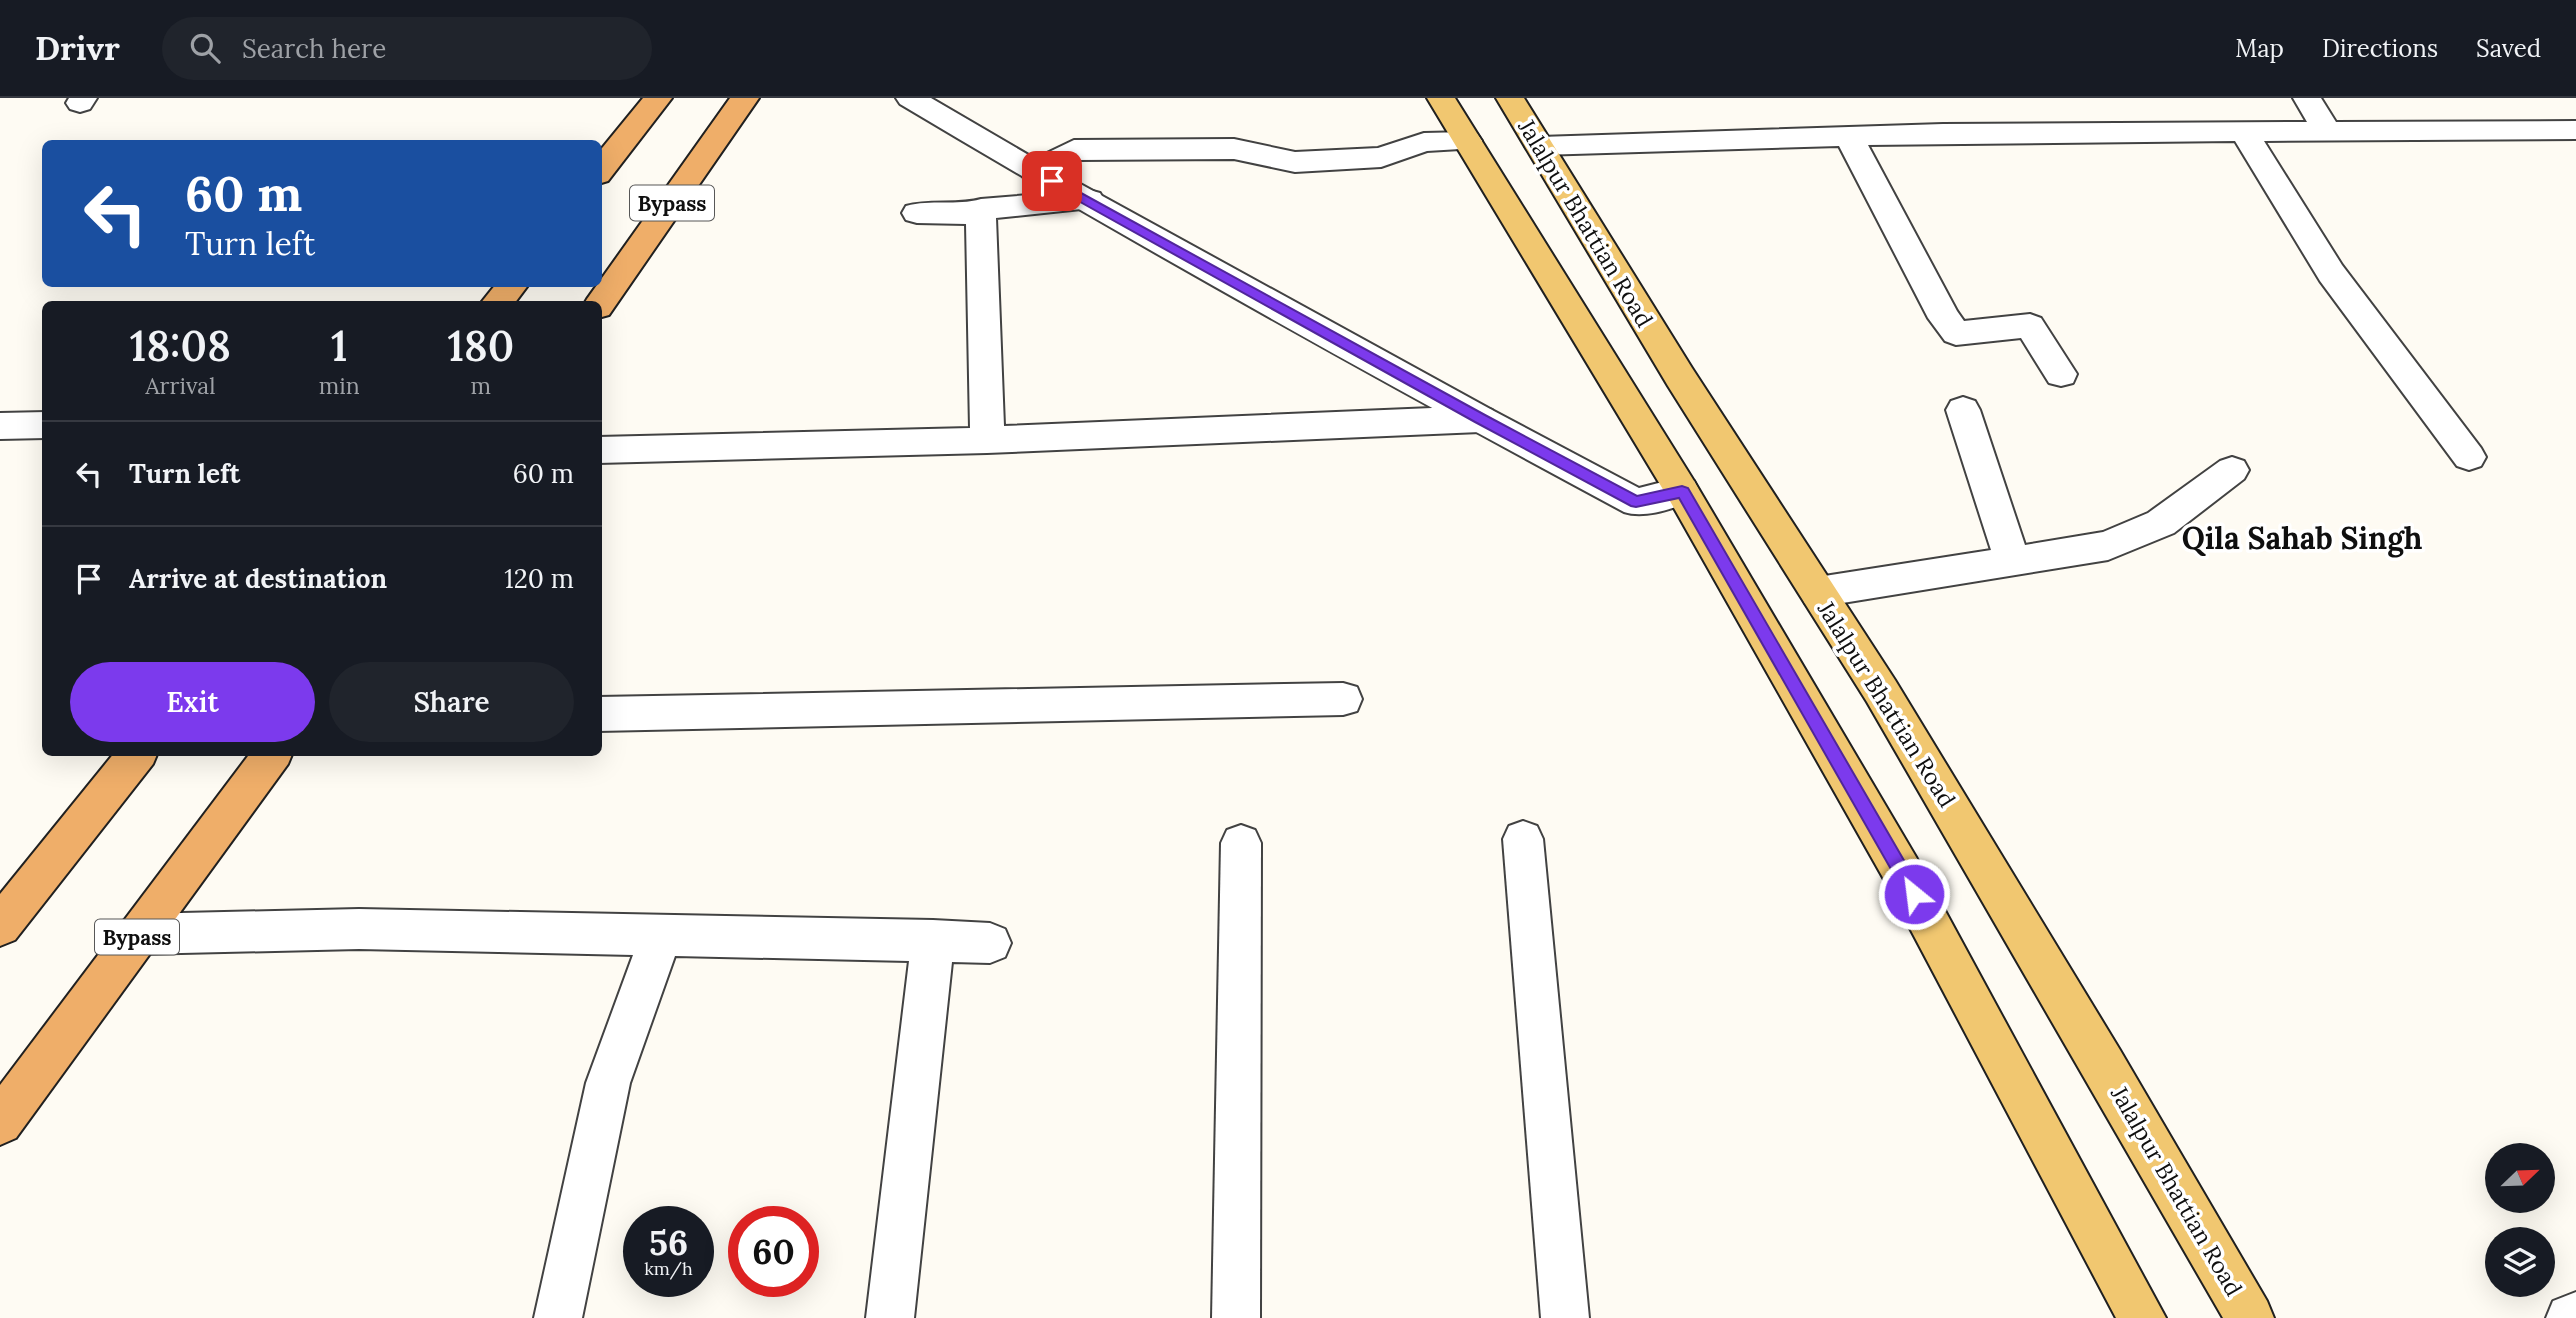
<!DOCTYPE html>
<style>
body{margin:0;font-family:Lora,serif;background:#20242c;color:#f1f3f6;height:100vh;display:flex;flex-direction:column;font-size:26px;white-space:nowrap}
*{box-sizing:border-box;margin:0}
p{font-size:23px;color:#9ea1a6}
.icon{flex:none;width:38px;height:38px;fill:none;stroke:currentColor;stroke-width:2;stroke-linecap:round;stroke-linejoin:round}
.map{position:relative;flex:1;overflow:hidden}
.panel{position:absolute;left:42px;top:203px;width:560px;height:455px;display:flex;flex-direction:column;background:#171b24;border-radius:10px;box-shadow:0 7px 28px #0002}
.panel>*{flex:none}
.top-card{position:absolute;left:42px;top:42px;width:560px;height:147px;border-radius:10px;box-shadow:0 7px 28px #0002;background:#1a4fa0;color:#fff;overflow:hidden}
.needle{width:46px;rotate:67deg}
.tools{position:absolute;left:2485px;top:1045px;display:grid;gap:14px}
.tools a{display:grid;place-items:center;width:70px;height:70px;border-radius:50%;background:#171b24;box-shadow:0 7px 28px #0002;font-size:35px}
.speed{position:absolute;left:623px;top:1108px;display:flex;gap:14px;font-size:35px;font-weight:700;text-align:center}
.speed>*{display:grid;place-content:center;width:91px;height:91px;border-radius:50%;background:#171b24;box-shadow:0 7px 28px #0002;line-height:1}
.speed small{font-size:18px;font-weight:400}
.speed .limit{border:10px solid #d22;background:#fff;color:#111}
.pin{position:absolute;display:grid;place-items:center;width:60px;height:60px;color:#fff;margin:-30px;border-radius:14px;box-shadow:0 4px 10px #0006}
.me{position:absolute;width:77px;margin:-38px;rotate:331deg;stroke-linejoin:round;filter:drop-shadow(0 0 5px #0008)}
.turn{display:flex;align-items:center;gap:24px;height:147px;padding:0 28px;font-size:32px}
.turn .icon{width:91px;height:91px;stroke-width:2.5}
.turn b{display:block;font-size:49px;line-height:60px}
.eta{display:flex;justify-content:space-evenly;align-items:center;height:119px;text-align:center}
.eta b{font-size:42px;font-weight:600;line-height:49px}
.primary-button{display:flex;gap:14px;margin-top:auto;padding:14px 28px}
.primary-button a{flex:1;height:80px;border-radius:42px;background:#7c3aed;color:#fff;font-size:28px;font-weight:600;line-height:80px;text-align:center}
.primary-button a+a{background:#20242c;color:#f1f3f6}
ul{padding:0;list-style:none}
li{display:flex;align-items:center;gap:21px;height:105px;padding:0 28px;border-top:2px solid #363941}
li div{flex:1}
li b{display:block;font-size:26px}
li em{font-style:normal}
header{display:flex;align-items:center;gap:42px;box-sizing:border-box;height:98px;padding:0 35px;background:#171b24;border-bottom:2px solid #363941}
header strong{font-size:33px}
nav{display:flex;gap:38px;margin-inline-start:auto;font-size:24px}
.search{width:490px;height:63px;background:#20242c;display:flex;align-items:center;gap:18px;box-sizing:border-box;padding:0 24px;border-radius:38px;color:#9ea1a6;font-size:26px}
.map>svg:first-child{display:block}
.lines{fill:none;stroke-linecap:round;stroke-linejoin:round}
.minor-casing{stroke:#424242;stroke-width:4}
.tertiary-casing{stroke:#424242;stroke-width:4}
.primary-casing{stroke:#202020;stroke-width:4}
.trunk-casing{stroke:#202020;stroke-width:4}
.minor{fill:#fff;fill-rule:evenodd}
.tertiary{fill:#fff;fill-rule:evenodd}
.primary{fill:#f1c770;fill-rule:evenodd}
.trunk{fill:#efae69;fill-rule:evenodd}
.route{fill:#7c3aed;stroke:#51269a;stroke-width:2}
.labels{text-anchor:middle;dominant-baseline:central;stroke-width:7;stroke-linejoin:round;paint-order:stroke}
.shield{fill:#fff;stroke:#575757;stroke-width:2}
.shield-label{font-size:21px;font-weight:bold;fill:#0f0f0f}
.street-label{font-size:23px;fill:#0f0f0f;stroke:#fff}
.district-label{font-size:30px;font-weight:bold;fill:#0f0f0f;stroke:#fff}
</style>
<header>
<strong>Drivr</strong>
<div class="search"><svg class="icon" aria-label="search" viewBox="0 0 24 24"><circle cx="10" cy="10" r="6"/><path d="M15 15l6 6"/></svg>Search here</div>
<nav><a>Map</a><a>Directions</a><a>Saved</a></nav>
</header>
<div class="map">
<svg width="2576" height="1220" viewBox="0 0 2576 1220">
<rect width="100%" height="100%" fill="#fefbf3"/>
<g class="lines">
<defs>
<g id="minor">
<path d="M69,0H97L90,11L80,14L70,11L66,5Z"/>
<path d="M2293,0H2321L2336,24L2576,23V41L2264,43L2342,167L2481,350L2486,359L2481,368L2469,372L2457,368L2320,183L2235,43L1868,47L1957,213L1964,223L2030,216L2041,220L2077,276L2073,285L2061,288L2049,285L2021,240L1956,247L1945,243L1928,220L1839,48L1540,57L1530,55L1525,48L1530,41L1540,39L1943,26L2307,24Z"/>
<path d="M1467,34L1477,36L1482,43L1477,50L1427,53L1381,69L1295,74L1234,61L1079,62L1034,83L1024,80L1019,73L1024,66L1074,42L1234,41L1295,54L1378,50L1424,35Z"/>
<path d="M1089,92L1100,95L1104,102L1100,109L996,120L1004,328L1480,308L1492,312L1497,321L1492,330L1480,334L987,355L598,365V339L970,330L966,126L917,125L906,122L902,115L906,108C931,101 956,108 981,101Z"/>
<path d="M1963,299L1975,303L1980,312L2025,447L2103,434L2148,415L2220,363L2232,359L2244,363L2249,372L2244,381L2174,435L2108,462L1818,509L1805,505L1800,494L1805,483L1818,479L1991,452L1946,312L1951,303Z"/>
<path d="M46,314V340L0,341V315Z"/>
<path d="M1343,585L1357,589L1362,601L1357,613L1343,617L598,633V599Z"/>
<path d="M1523,723L1537,728L1543,741L1589,1220H1541L1503,741L1509,728Z"/>
<path d="M1241,727L1255,732L1261,745L1260,1220H1212L1221,745L1227,732Z"/>
<path d="M359,811L933,822L990,825L1005,831L1011,845L1005,859L990,865L952,864L914,1220H866L909,863L675,858L630,985L582,1220H534L586,985L633,857L359,851L139,856L124,850L118,836L124,822L139,816Z"/>
<path d="M2576,1194V1220H2546L2553,1203Z"/>
</g>
<path id="tertiary" d="M896,0H931L1044,66L1492,312L1639,390L1682,379L1694,383L1699,393L1694,403C1673,410 1645,421 1624,414C1380,283 1138,148 900,6Z"/>
<g id="primary">
<path d="M1427,0H1455L1694,383L1916,759L2166,1220H2116L1886,785L1670,403Z"/>
<path d="M1496,0H1524L1692,270L1895,582L2120,952L2267,1203L2274,1220H2223L1867,604L1668,288Z"/>
</g>
<g id="trunk">
<path d="M643,0H672L608,83L598,86V55Z"/>
<path d="M730,0H759L609,217L598,220V206H584L587,201Z"/>
<path d="M496,186H529L514,206H480Z"/>
<path d="M115,654H158L153,666L15,842L0,848V796Z"/>
<path d="M251,654H293L288,666L16,1040L0,1047V987Z"/>
</g>
</defs>
<use href="#minor" class="minor-casing"/>
<use href="#tertiary" class="tertiary-casing"/>
<use href="#primary" class="primary-casing"/>
<use href="#trunk" class="trunk-casing"/>
<use href="#minor" class="minor"/>
<use href="#tertiary" class="tertiary"/>
<use href="#primary" class="primary"/>
<use href="#trunk" class="trunk"/>
</g>
<path class="route" d="M1052,79L1485,317L1637,398L1682,388L1688,390L1920,790L1923,796L1920,801L1914,804L1908,801L1679,400L1636,409L1631,408L1475,324L1048,86V80Z"/>
<g class="labels">
<g class="shield">
<rect x="630" y="87.5" width="84" height="35" rx="5"/>
<rect x="95" y="821.5" width="84" height="35" rx="5"/>
</g>
<g class="shield-label">
<text x="672" y="105">Bypass</text>
<text x="137" y="839">Bypass</text>
</g>
<g class="street-label">
<text transform="translate(1586 125) rotate(59)">Jalalpur Bhattian Road</text>
<text transform="translate(1887 606) rotate(58)">Jalalpur Bhattian Road</text>
<text transform="translate(2177 1093) rotate(60)">Jalalpur Bhattian Road</text>
</g>
<g class="district-label">
<text x="2302" y="440">Qila Sahab Singh</text>
</g>
</g>
</svg>
<div class="tools">
<a><svg class="needle" viewBox="-14 -14 28 28"><path d="M0-13l5 13h-10z" fill="#e53935"/><path d="M0 13l5-13h-10z" fill="#9ea1a6"/></svg></a>
<a><svg class="icon" aria-label="layers" viewBox="0 0 24 24"><path d="M12 4l9 5-9 5-9-5zM3 14l9 5 9-5"/></svg></a>
</div>
<div class="speed"><div>56<small>km/h</small></div><div class="limit">60</div></div>
<div class="pin" style="left:1052px;top:83px;background:#d93025"><svg class="icon" aria-label="arrive" viewBox="0 0 24 24"><path d="M6 21V4h12l-3 4 3 4H6"/></svg></div>
<svg class="me" style="left:1914px;top:796px" viewBox="-20 -20 40 40"><circle r="17" fill="#7c3aed" stroke="#fff" stroke-width="3"/><path d="M0-11L8 9 0 5-8 9z" fill="#fff"/></svg>
<div class="top-card">
<div class="turn"><svg class="icon" aria-label="left" viewBox="0 0 24 24"><path d="M17 20v-9H6M10 6l-5 5 5 5"/></svg><div><b>60 m</b>Turn left</div></div>
</div>
<section class="panel">
<div class="eta">
<div><b>18:08</b><p>Arrival</p></div>
<div><b>1</b><p>min</p></div>
<div><b>180</b><p>m</p></div>
</div>
<ul>
<li><svg class="icon" aria-label="left" viewBox="0 0 24 24"><path d="M17 20v-9H6M10 6l-5 5 5 5"/></svg><div><b>Turn left</b></div><em>60 m</em></li>
<li><svg class="icon" aria-label="arrive" viewBox="0 0 24 24"><path d="M6 21V4h12l-3 4 3 4H6"/></svg><div><b>Arrive at destination</b></div><em>120 m</em></li>
</ul>
<div class="primary-button"><a>Exit</a><a>Share</a></div>
</section>
</div>
